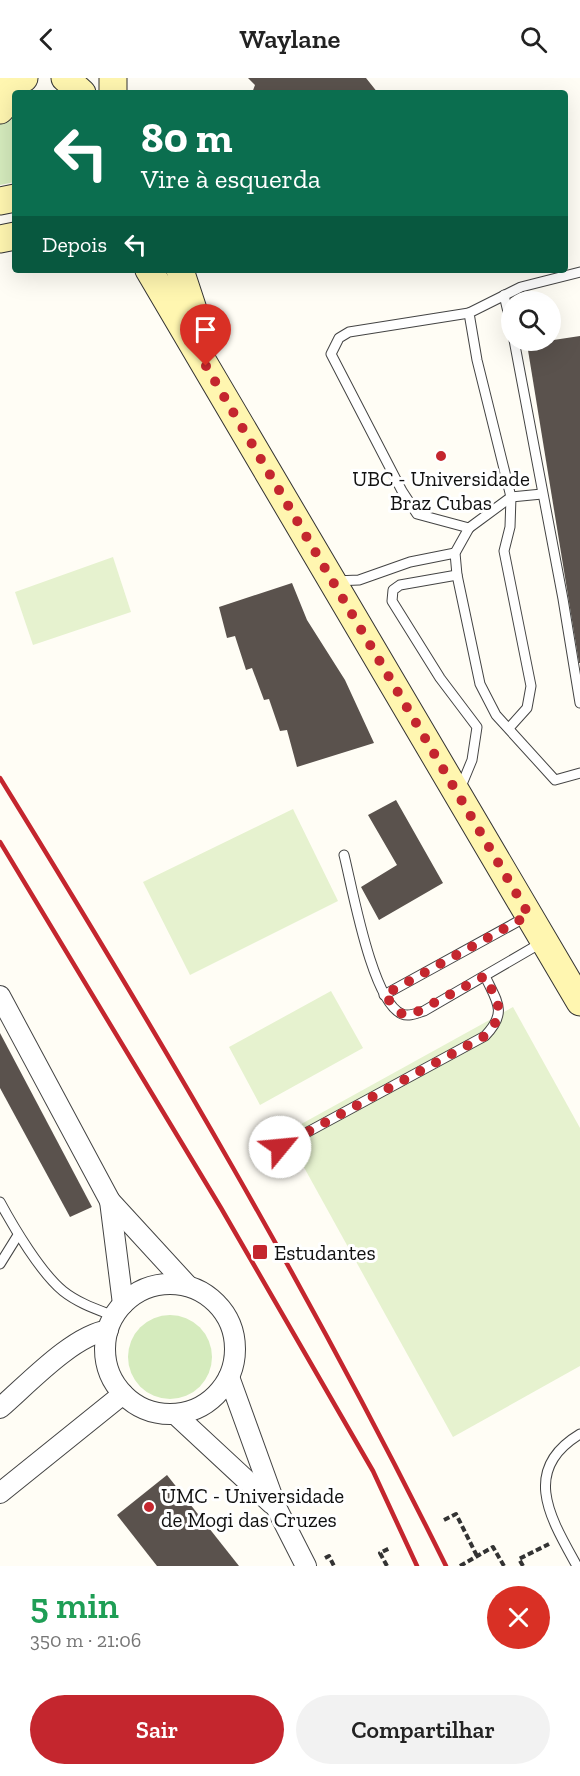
<!DOCTYPE html>
<html lang="pt">
<meta charset="utf-8">
<style>
body{margin:0;font-family:"Zilla Slab",serif;background:#f2f2f2;color:#222;height:100vh;display:flex;flex-direction:column;font-size:22px;white-space:nowrap}
*{box-sizing:border-box;margin:0}
p{font-size:20px;color:#767676}
.icon{flex:none;width:33px;height:33px;fill:none;stroke:currentColor;stroke-width:2;stroke-linecap:round;stroke-linejoin:round}
.map{position:relative;height:1488px;overflow:hidden}
.details{display:flex;flex-direction:column;background:#fff;flex:1}
.details>*{flex:none}
.top-card{position:absolute;left:12px;top:12px;width:556px;height:183px;border-radius:6px;box-shadow:0 6px 24px #0002;background:#0b6e4f;color:#fff;overflow:hidden}
.fabs{position:absolute;left:501px;top:213px;display:grid;gap:12px}
.fabs a{display:grid;place-items:center;width:60px;height:60px;border-radius:50%;background:#fff;box-shadow:0 6px 24px #0002;font-size:30px}
.pin{position:absolute;display:grid;place-items:center;width:51px;height:51px;color:#fff;margin:-62px -26px;border-radius:50% 50% 50% 0;rotate:-45deg;box-shadow:0 0 6px #0007}
.pin .icon{rotate:45deg}
.me{position:absolute;width:66px;margin:-33px;rotate:62deg;stroke-linejoin:round;filter:drop-shadow(0 0 4px #0008)}
.turn{display:flex;align-items:center;gap:21px;height:126px;padding:0 30px;font-size:27px}
.turn .icon{width:78px;height:78px;stroke-width:2.5}
.turn b{display:block;font-size:42px;line-height:51px}
.then{display:flex;align-items:center;height:57px;padding:0 30px;background:#0003;gap:12px;font-size:22px}
.round{display:grid;place-items:center;flex:none;width:63px;height:63px;border-radius:32px;background:#f2f2f2}
.headline{display:flex;align-items:center;justify-content:space-between;height:102px;padding:0 30px}
h1{font-size:36px;font-weight:600;line-height:45px;color:#1e9e55}
.button{display:flex;gap:12px;margin-top:auto;padding:12px 30px}
.button a{flex:1;height:69px;border-radius:36px;background:#c4262e;color:#fff;font-size:24px;font-weight:600;line-height:69px;text-align:center}
.button a+a{background:#f2f2f2;color:#222}
header{display:flex;justify-content:space-between;align-items:center;height:78px;padding:0 30px;background:#fff;font-size:27px;font-weight:600}
.map>svg:first-child{display:block}
.green{fill:#d5ebbd}
.pitch{fill:#e6f2cf}
.building{fill:#5a524d}
.lines{fill:none;stroke-linecap:round;stroke-linejoin:round}
.service-casing{stroke:#444;stroke-width:11}
.minor-casing{stroke:#444;stroke-width:22}
.secondary-casing{stroke:#333;stroke-width:29}
.path{stroke:#333;stroke-width:4;stroke-dasharray:6 3;stroke-linecap:butt}
.service{stroke:#fff;stroke-width:9}
.minor{stroke:#fff;stroke-width:20}
.secondary{stroke:#fff6b0;stroke-width:27}
.rail{stroke:#c4262e;stroke-width:4.5}
.route{stroke:#c4262e;stroke-width:10;stroke-dasharray:0 18}
.poi-dot{fill:#c4262e;stroke:#fff;stroke-width:2}
.labels{text-anchor:middle;dominant-baseline:central;stroke-width:6;stroke-linejoin:round;paint-order:stroke}
.poi-label{font-size:21px;fill:#111;stroke:#fff;text-anchor:start}
</style>
<header><svg class="icon" aria-label="back" viewBox="0 0 24 24"><path d="M15 5l-7 7 7 7"/></svg>Waylane<svg class="icon" aria-label="search" viewBox="0 0 24 24"><circle cx="10" cy="10" r="6"/><path d="M15 15l6 6"/></svg></header>
<div class="map">
<svg width="580" height="1488" viewBox="0 0 580 1488">
<rect width="100%" height="100%" fill="#fffdf5"/>
<g class="green">
<path d="M15,33V104L0,107V45Z"/>
<circle cx="170" cy="1279" r="42"/>
</g>
<g class="pitch">
<path d="M113,479L131,534L33,567L15,514Z"/>
<path d="M293,731L338,823L190,897L143,804Z"/>
<path d="M331,913L363,970L260,1027L229,969Z"/>
<path d="M513,929L580,1050V1288L453,1359L285,1055Z"/>
</g>
<g class="building">
<path d="M248,0H366L378,15H252L255,7Z"/>
<path d="M580,258V585H579L527,266Z"/>
<path d="M292,505L307,542L345,602L374,665L297,689L287,652L280,653L269,621L264,622L252,590L246,592L235,558L227,560L219,529Z"/>
<path d="M396,722L443,805L379,842L361,809L397,787L368,737Z"/>
<path d="M0,955L92,1129L70,1139L0,1010Z"/>
<path d="M167,1397L239,1488H157L117,1437Z"/>
</g>
<g class="lines">
<defs>
<g id="service">
<path d="M504,217L512,251"/>
<path d="M469,235L349,254L339,260L331,276L402,413L417,436L469,450L511,419L542,416"/>
<path d="M514,262L563,521L580,625"/>
<path d="M469,450L455,475L457,497L480,606L496,637L555,702L580,695"/>
<path d="M457,497L400,507L393,512L392,523L440,600L477,649L472,682L460,711"/>
<path d="M335,503L359,502L410,484L455,475"/>
<path d="M509,650L527,630L531,608L504,473L510,449L511,419L477,282L469,235L521,209L580,194"/>
<path d="M344,777C352,808 372,924 402,936C409,939 417,935 424,933L541,865"/>
<path d="M384,917L526,839"/>
<path d="M280,1069L485,958C508,934 497,924 485,898"/>
<path d="M0,1124C14,1150 41,1195 63,1213C78,1225 96,1231 114,1238"/>
<path d="M0,1186L18,1157"/>
<path d="M577,1488C551,1441 520,1392 580,1356"/>
</g>
<g id="minor">
<path d="M0,918L110,1123L188,1208"/>
<path d="M110,1123L123,1226"/>
<circle cx="170" cy="1271" r="65"/>
<path d="M229,1299L276,1429L306,1488"/>
<path d="M0,1330C28,1306 72,1258 108,1252"/>
<path d="M175,1336L272,1426"/>
<path d="M0,1415L123,1316"/>
</g>
<g id="secondary">
<path d="M65,0L82,15"/>
<path d="M0,6L24,0"/>
<path d="M113,15V0"/>
<path d="M0,32L15,15"/>
<path d="M0,123L15,120"/>
<path d="M0,161L15,158"/>
<path d="M149,192L580,924"/>
<path d="M180,192L204,265"/>
</g>
</defs>
<use href="#service" class="service-casing"/>
<use href="#minor" class="minor-casing"/>
<use href="#secondary" class="secondary-casing"/>
<g class="path">
<path d="M444,1442L456,1436L477,1478"/>
<path d="M325,1480L329,1478L334,1488"/>
<path d="M387,1488L380,1475L390,1470"/>
<path d="M460,1488L493,1469L504,1488"/>
<path d="M523,1488L519,1481L549,1466"/>
</g>
<use href="#service" class="service"/>
<use href="#minor" class="minor"/>
<use href="#secondary" class="secondary"/>
<g class="rail">
<path d="M0,700C159,957 312,1217 446,1488"/>
<path d="M0,764L221,1130L373,1393L417,1488"/>
</g>
</g>
<g class="lines">
<path class="route" d="M206,288L529,837L384,917L402,936L411,937L485,898C497,924 508,934 485,958L280,1069"/>
</g>
<g class="poi-dot">
<circle cx="441" cy="378" r="6"/>
<rect x="252" y="1166" width="16" height="16" rx="3"/>
<circle cx="149" cy="1429" r="6"/>
</g>
<g class="labels">
<g class="poi-label">
<text x="441" y="400" text-anchor="middle">UBC - Universidade<tspan x="441" dy="24">Braz Cubas</tspan></text>
<text x="274" y="1174">Estudantes</text>
<text x="161" y="1417">UMC - Universidade<tspan x="161" dy="24">de Mogi das Cruzes</tspan></text>
</g>
</g>
</svg>
<div class="fabs">
<a><svg class="icon" aria-label="search" viewBox="0 0 24 24"><circle cx="10" cy="10" r="6"/><path d="M15 15l6 6"/></svg></a>
</div>
<div class="pin" style="left:206px;top:288px;background:#d93025"><svg class="icon" aria-label="arrive" viewBox="0 0 24 24"><path d="M6 21V4h12l-3 4 3 4H6"/></svg></div>
<svg class="me" style="left:280px;top:1069px" viewBox="-20 -20 40 40"><circle r="19" fill="#fff"/><path d="M0-13L10 11 0 6-10 11z" fill="#c4262e"/></svg>
<div class="top-card">
<div class="turn"><svg class="icon" aria-label="left" viewBox="0 0 24 24"><path d="M17 20v-9H6M10 6l-5 5 5 5"/></svg><div><b>80 m</b>Vire à esquerda</div></div>
<div class="then">Depois<svg class="icon" aria-label="left" viewBox="0 0 24 24"><path d="M17 20v-9H6M10 6l-5 5 5 5"/></svg></div>
</div>
</div>
<section class="details">
<div class="headline"><div><h1>5 min</h1><p>350 m · 21:06</p></div><a class="round" style="background:#d93025;color:#fff"><svg class="icon" aria-label="close" viewBox="0 0 24 24"><path d="M6 6l12 12M18 6L6 18"/></svg></a></div>
<div class="button"><a>Sair</a><a>Compartilhar</a></div>
</section>
